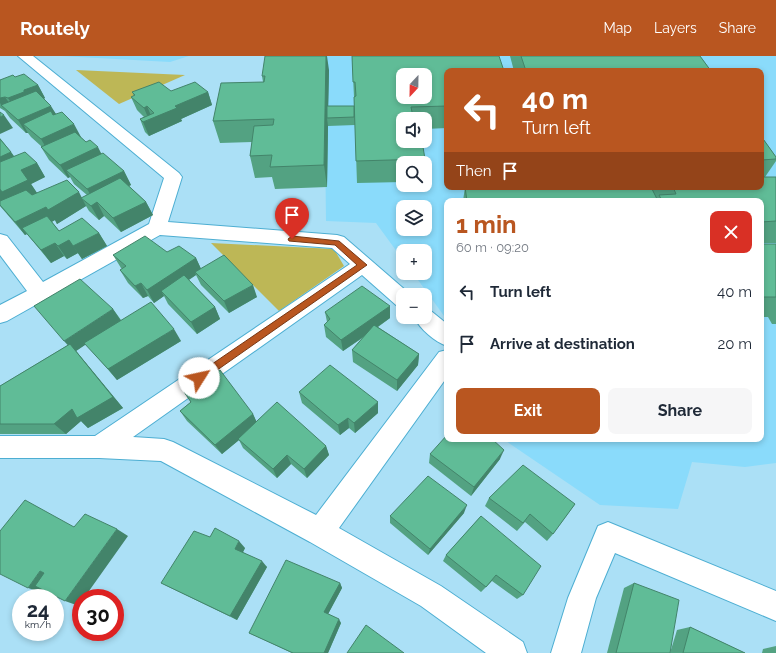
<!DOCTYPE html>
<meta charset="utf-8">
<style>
body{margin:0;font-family:Raleway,sans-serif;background:#f6f6f7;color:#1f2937;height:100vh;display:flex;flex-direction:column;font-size:15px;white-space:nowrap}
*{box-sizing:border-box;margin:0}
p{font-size:13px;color:#747a83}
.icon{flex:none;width:22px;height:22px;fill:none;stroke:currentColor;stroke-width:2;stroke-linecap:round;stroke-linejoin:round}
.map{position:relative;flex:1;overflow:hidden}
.sheet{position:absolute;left:444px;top:142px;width:320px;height:244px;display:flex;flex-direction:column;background:#fff;border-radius:8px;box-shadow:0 2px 6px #0003}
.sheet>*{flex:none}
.guide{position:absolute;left:444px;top:12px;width:320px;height:122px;border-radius:8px;box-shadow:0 2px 6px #0003;background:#b95620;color:#fff;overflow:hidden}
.needle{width:26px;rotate:202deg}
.controls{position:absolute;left:396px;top:12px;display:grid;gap:8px}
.controls a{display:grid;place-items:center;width:36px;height:36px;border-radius:8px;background:#fff;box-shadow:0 2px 6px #0003;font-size:20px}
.speed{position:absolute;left:12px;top:533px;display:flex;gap:8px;font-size:20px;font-weight:700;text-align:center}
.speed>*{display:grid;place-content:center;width:52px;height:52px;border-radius:50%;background:#fff;box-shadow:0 2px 6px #0003;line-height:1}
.speed small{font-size:10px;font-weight:400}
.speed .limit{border:6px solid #d22;background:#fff;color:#111}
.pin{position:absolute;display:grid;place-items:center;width:34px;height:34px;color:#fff;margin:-41px -17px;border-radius:50% 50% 50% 0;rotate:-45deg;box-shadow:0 0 4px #0007}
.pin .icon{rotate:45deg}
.me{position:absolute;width:44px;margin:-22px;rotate:55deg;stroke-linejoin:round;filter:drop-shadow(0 0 3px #0008)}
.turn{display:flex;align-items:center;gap:14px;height:84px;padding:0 12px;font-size:18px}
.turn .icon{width:52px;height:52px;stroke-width:2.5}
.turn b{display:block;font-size:28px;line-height:34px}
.then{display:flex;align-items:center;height:38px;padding:0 12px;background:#0003;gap:8px;font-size:15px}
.round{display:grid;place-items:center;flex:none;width:42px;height:42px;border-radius:8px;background:#f6f6f7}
.overview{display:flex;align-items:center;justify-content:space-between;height:68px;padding:0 12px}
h1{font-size:24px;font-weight:700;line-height:30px;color:#b95620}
.primary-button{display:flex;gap:8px;margin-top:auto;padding:8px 12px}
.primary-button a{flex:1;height:46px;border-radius:8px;background:#b95620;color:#fff;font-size:16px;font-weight:700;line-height:46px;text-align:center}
.primary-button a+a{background:#f6f6f7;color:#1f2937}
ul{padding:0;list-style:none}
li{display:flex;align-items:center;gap:12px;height:52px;padding:0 12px}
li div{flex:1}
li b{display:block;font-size:15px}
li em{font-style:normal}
header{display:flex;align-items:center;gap:24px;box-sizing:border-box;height:56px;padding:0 20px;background:#b95620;color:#fff}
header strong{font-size:19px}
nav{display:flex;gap:22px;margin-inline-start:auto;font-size:14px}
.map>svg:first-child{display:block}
.built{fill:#8adbfb;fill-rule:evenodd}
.green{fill:#bdb756}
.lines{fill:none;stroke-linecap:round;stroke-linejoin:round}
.street-casing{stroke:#4daed2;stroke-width:2}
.street{fill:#fff;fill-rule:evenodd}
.wall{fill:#53a282}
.shaded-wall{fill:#43846a}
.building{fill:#60bc97;stroke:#43846a;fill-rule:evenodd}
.route{fill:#b95620;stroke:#783815}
</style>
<header>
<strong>Routely</strong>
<nav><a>Map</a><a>Layers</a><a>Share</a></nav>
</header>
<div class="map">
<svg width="776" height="597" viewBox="0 0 776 597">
<rect width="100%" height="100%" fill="#abe0f6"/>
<g class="built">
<path d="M61,0H189L170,6Z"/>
<path d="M324,0H776V407L745,411L692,406L678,453L600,449L503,383H761V145H447V264L413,217H425V195H403V204L376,167L326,165ZM447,15H761V131H447ZM403,19H425V41H403ZM403,63H425V85H403ZM403,107H425V129H403ZM403,151H425V173H403Z"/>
</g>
<g class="green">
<path d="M76,14L185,19L119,48Z"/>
<path d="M211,187L334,193L344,210L279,255Z"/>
</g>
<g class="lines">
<defs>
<g id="street">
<path d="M18,0H33L179,117L182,121L168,166L337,179L344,181L411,239H403V251L396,249L362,219L133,381L164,383L173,386L316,459L439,296L447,294V321L339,472L441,530L523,586L527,597H486L421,550L310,486L161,405L99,402H0V380H95L350,208L332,192L160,179L7,265L0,267V249L27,235L0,199V178L7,180L43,226L149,168L164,122Z"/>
<path d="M425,253L431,255L447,268V290C435,286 420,273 414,261H425Z"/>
<path d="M608,466L776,535V565L615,497L596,542L581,597H551L568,542L598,470Z"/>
</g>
</defs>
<use href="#street" class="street-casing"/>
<use href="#street" class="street"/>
</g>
<g class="wall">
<path d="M352,0L447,15V72L425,73V63H403L425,103V107H403V126L357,127L355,69L328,70L327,131L275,133L272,121L255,122L250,100L252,86L220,87L213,65L263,26L262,20L329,14L328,50H354V41Z"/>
<path d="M510,0H700L711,15H514Z"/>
<path d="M15,21L38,29L45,42L44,43L56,58L86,86L124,115L131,129L129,130L146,146L153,159L121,176L104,160L99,164L89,155L86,150L57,168L55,164L52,166L59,175L99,177L107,190L82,203L78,197L67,203L64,200L51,207L27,178L25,179L0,150V82L14,100L37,107L45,121L31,128L37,137L82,142L87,139L74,128L70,121L68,122L49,104L41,91V90L31,81L28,77H26L10,62L5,55L0,52V24Z"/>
<path d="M171,35L208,36L212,49L181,63L182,65L149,80L145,76L140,63L144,61L137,54L131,41L134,40L132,36Z"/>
<path d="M761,80L776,101V105L765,121H776V187H761V145H463L465,131H761Z"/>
<path d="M761,188H776V268H772L768,261H761Z"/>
<path d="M167,196L196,202L201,213L257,241L229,257L201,229L196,219L189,224L215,251L220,263L197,278L168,248L164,240L154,247L148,240L143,242L128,227L120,214L122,213L121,212L113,199Z"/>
<path d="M390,250V262L378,271L419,298L418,309L397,335L353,306L352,294L364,281L343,295L326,281L324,269L327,266L325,256Z"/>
<path d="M113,253L121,264L181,285L117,324L86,288L76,295L123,352L88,372L81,365L66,378H0V330L68,289Z"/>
<path d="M184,336L253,358L256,365L326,390L329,399L307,422L291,408L277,422L243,392L239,384L222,398L187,365L180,355L191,346Z"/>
<path d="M299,336L378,357L355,377L349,372L340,379L302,347Z"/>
<path d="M626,383H715L714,384L627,386Z"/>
<path d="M430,398L500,403L471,440L429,407Z"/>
<path d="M489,442L575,448L553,478L547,485L525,466L517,475L485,450Z"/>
<path d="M464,457L428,499L390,467V460Z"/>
<path d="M481,460L523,539L517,543L492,525L481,536L443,505L446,499Z"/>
<path d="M210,481L245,492L243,496L267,511L237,564L171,532L161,527Z"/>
<path d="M340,527L342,532L328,558L341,567L328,597H292L249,577Z"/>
<path d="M634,527L670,597H607L624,532Z"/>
<path d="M690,571L745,597H670L677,574Z"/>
<path d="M776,590V597H762L763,593Z"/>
</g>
<g class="shaded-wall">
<path d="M326,0H327L329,14L328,62H327L328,70L327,131L324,109Z"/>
<path d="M38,29L45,42L32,47L16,55L8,42L24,34Z"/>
<path d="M208,36L212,49L181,63L182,65L149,80L143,66L149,64L144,52L147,50L152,62L175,50Z"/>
<path d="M5,41L14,54L1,49L5,55L0,47V42Z"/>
<path d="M51,50L59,63L23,68L28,77H26L18,64Z"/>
<path d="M4,59L13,72L0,78V61Z"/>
<path d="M74,68L81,81L49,97L41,83Z"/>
<path d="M98,91L105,105L66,114L70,121L68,122L60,109Z"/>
<path d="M11,96L20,110L0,119V101Z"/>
<path d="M37,107L45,121L31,128L37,137L12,150L0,149V133L21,114Z"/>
<path d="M124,115L131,129L95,146L87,133Z"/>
<path d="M79,136L86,150L57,168L55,164L28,178L22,172L27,178L25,179L15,166L46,151Z"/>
<path d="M97,146L104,160L99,164L91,150Z"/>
<path d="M146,146L153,159L121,176L113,162Z"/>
<path d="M99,177L107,190L82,203L73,190Z"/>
<path d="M69,184L78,197L67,203L58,190Z"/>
<path d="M55,187L64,200L51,207L41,194Z"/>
<path d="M196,202L202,215L195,216L196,219L165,239L161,235L164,240L154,247L147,234Z"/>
<path d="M141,227L148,240L143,242L135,230Z"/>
<path d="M253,229L257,241L229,257L224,245Z"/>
<path d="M390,250V262L343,295L341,284Z"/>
<path d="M215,251L220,263L197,278L191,266Z"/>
<path d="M113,253L121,265L76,295L123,352L88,372L81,365L66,378L54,368L74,296L64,285Z"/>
<path d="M174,273L181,285L117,324L108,313Z"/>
<path d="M419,298L418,309L397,335V324Z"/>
<path d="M378,346V357L355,377L354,367Z"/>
<path d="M253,358L258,369L238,383L239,384L222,398L215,389Z"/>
<path d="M348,362L349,372L340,379L338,369Z"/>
<path d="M326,390L329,399L307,422L304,413Z"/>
<path d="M504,394L500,403L471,440L474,431Z"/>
<path d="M287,399L291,408L277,422L273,413Z"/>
<path d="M467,449L464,457L428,499L430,493Z"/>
<path d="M117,473L128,480L84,542H81V547L79,550L65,545Z"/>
<path d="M239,485L245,492L241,500L235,493Z"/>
<path d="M262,505L267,511L237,564L230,560Z"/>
<path d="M40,515L54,520L43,537L28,532Z"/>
<path d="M340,527L342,532L327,560L324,556Z"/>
<path d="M339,563L341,567L328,597H324Z"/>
</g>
<g class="building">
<path d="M265,0H326L324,109L270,111L272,99L250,100L254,70L273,69L274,63L213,65L221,27L264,26L265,20H262Z"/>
<path d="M352,0H499L504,15H447V50L411,51L413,61H419V63H403V85H422L425,103L356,105L354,41L356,40L355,26H353ZM403,19H425V41H403Z"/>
<path d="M521,0H700L711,15H526Z"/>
<path d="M24,18L38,29L24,34V36L8,42L5,41L0,42V24L13,19L15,21Z"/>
<path d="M159,26L171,35L195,26L208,36L175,50L177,52L143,66L140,63L154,57L147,50L144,52L131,41L135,39L132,36Z"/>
<path d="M36,35L51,50L18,64L1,49Z"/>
<path d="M327,50H354V61L327,62Z"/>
<path d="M51,55L53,59L62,56L74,68L41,83L23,68Z"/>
<path d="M0,56L4,59L0,61Z"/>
<path d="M75,76L86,86L90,84L98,91L60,109L41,91Z"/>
<path d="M761,80L776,101V103L761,104Z"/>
<path d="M0,83L11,96L0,101Z"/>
<path d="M25,96L37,107L21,114L28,124L2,136L0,133V106Z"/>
<path d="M103,97L124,115L87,133L66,114Z"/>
<path d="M761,121H776V165L761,166V145H662L659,139L676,138L673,131H761Z"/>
<path d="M120,122L146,146L113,162L97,146L91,150L81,142Z"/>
<path d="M67,124L79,136L48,154L46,151L15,166L0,149V145L26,134L32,139Z"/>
<path d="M465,131H651L658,145H467Z"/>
<path d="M47,160L59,175L82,162L99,177L73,190L69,184L58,190L55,187L41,194L22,172Z"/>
<path d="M145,180L167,196L179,190L196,202L147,234L141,227L135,230L120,214L126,210L113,199Z"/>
<rect x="761" y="188" width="15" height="53"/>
<path d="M224,199L253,229L224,245L195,216Z"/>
<path d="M184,219L215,251L191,266L161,235Z"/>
<path d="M80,223L113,253L64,285L34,250Z"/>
<path d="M362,230L390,250L341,284L324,269L330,263L325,256Z"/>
<path d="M151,246L174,273L108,313L84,287Z"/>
<path d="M374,269L419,298L397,324L352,294Z"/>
<path d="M70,288L113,341L77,362L72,353L54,368H0V330Z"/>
<path d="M330,309L378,346L354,367L348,362L338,369L299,336Z"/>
<path d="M220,314L253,358L215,389L180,355L191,346L184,336Z"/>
<path d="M277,346L326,390L304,413L287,399L273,413L238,383Z"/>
<path d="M447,379V383H492L504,394L474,431L430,398Z"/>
<path d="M523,409L575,448L553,478L530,458L523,467L489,442Z"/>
<path d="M428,420L467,449L430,493L390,460Z"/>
<path d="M25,444L74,471L85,458L117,473L65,545L35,530L44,517L40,515L28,532L0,518V475Z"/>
<path d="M481,460L541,510L523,539L496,519L486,531L446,499Z"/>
<path d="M215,472L239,485L235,493L262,505L230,560L161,527L194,475L210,481Z"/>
<path d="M286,504L340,527L324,556L339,563L324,597H293L249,577Z"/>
<path d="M634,527L679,544L670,597H616Z"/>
<path d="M366,569L404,597H347Z"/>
<path d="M690,571L745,597H683Z"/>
</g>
<path class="route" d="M292,180L339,185L367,209L203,324H196L195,322L196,319L357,209L335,189L289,185L288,183Z"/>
</svg>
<div class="controls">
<a><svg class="needle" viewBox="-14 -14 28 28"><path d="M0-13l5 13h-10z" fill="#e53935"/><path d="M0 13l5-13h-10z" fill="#747a83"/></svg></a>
<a><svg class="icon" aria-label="sound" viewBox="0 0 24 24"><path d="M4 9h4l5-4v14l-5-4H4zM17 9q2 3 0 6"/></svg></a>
<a><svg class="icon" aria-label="search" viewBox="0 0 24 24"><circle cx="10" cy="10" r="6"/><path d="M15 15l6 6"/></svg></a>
<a><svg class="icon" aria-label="layers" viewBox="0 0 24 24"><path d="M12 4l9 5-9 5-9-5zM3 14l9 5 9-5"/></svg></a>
<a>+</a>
<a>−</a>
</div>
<div class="speed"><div>24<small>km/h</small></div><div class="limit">30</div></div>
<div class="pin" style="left:292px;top:183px;background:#d93025"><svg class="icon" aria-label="arrive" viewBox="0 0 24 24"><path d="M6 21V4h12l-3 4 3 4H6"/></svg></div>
<svg class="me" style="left:199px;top:322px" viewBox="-20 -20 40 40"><circle r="19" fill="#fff"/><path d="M0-13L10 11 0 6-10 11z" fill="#b95620"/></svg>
<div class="guide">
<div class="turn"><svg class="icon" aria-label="left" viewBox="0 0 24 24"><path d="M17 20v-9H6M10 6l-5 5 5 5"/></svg><div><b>40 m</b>Turn left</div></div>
<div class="then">Then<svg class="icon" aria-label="arrive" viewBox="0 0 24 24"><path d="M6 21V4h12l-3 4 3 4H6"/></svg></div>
</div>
<section class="sheet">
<div class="overview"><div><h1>1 min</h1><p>60 m · 09:20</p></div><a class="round" style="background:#d93025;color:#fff"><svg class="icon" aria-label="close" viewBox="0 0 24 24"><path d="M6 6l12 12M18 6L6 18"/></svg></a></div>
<ul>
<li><svg class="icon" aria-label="left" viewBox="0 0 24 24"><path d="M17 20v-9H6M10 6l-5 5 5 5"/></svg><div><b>Turn left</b></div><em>40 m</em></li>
<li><svg class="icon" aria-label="arrive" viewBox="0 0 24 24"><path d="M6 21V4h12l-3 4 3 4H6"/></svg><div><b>Arrive at destination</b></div><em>20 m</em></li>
</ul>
<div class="primary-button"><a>Exit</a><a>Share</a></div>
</section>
</div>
